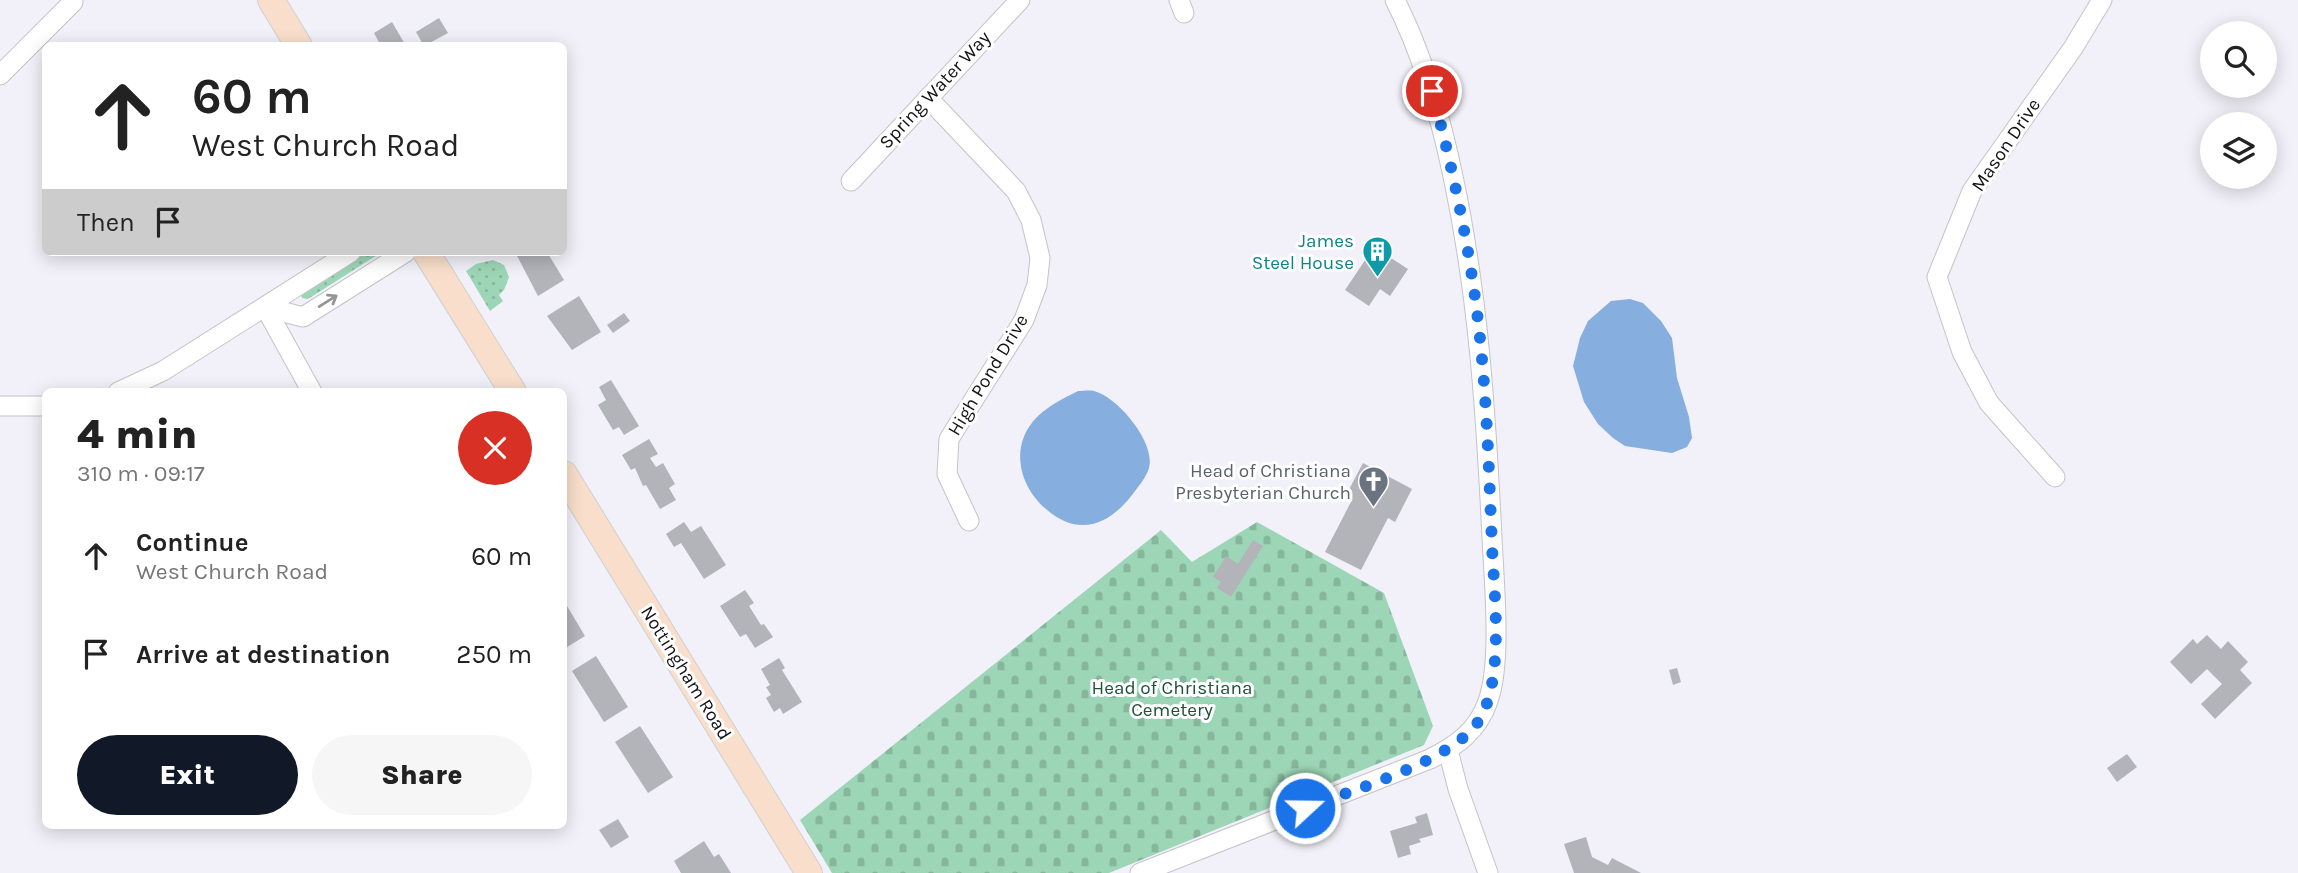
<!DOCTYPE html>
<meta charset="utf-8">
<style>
body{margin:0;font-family:Karla,sans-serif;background:#f6f6f6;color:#222;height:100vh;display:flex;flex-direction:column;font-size:26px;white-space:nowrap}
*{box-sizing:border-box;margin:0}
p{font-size:23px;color:#767676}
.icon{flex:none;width:38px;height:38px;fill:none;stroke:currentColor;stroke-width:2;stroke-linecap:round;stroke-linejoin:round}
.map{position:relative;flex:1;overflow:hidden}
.sheet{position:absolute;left:42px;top:388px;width:525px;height:441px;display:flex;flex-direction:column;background:#fff;border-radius:10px;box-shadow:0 4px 18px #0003}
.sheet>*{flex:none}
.top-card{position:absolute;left:42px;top:42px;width:525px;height:214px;border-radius:10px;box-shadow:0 4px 18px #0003;background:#fff;color:#222;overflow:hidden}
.tools{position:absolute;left:2200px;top:21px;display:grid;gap:14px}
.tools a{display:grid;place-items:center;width:77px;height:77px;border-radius:50%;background:#fff;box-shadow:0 4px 18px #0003;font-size:35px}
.pin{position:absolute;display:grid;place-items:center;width:60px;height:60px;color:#fff;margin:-30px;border:4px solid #fff;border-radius:50%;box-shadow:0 2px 7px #0007}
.me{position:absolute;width:77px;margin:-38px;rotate:69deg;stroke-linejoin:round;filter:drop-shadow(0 0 5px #0008)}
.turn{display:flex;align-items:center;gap:24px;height:147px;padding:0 35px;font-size:32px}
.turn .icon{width:91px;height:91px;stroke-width:2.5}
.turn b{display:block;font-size:49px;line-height:60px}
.then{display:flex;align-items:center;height:66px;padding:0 35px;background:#0003;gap:14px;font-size:26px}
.round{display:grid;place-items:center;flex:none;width:74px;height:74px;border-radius:37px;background:#f6f6f6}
.headline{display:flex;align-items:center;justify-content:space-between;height:119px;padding:0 35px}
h1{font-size:42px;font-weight:800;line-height:52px}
.cta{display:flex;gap:14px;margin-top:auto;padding:14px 35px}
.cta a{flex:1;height:80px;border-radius:42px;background:#111827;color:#fff;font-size:28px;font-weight:800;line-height:80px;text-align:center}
.cta a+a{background:#f6f6f6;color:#222}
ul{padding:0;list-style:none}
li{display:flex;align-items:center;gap:21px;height:98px;padding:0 35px}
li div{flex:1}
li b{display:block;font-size:26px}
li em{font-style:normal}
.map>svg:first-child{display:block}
.green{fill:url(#green-dots)}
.cemetery{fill:url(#cemetery-stones)}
.water{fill:#86afdf}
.building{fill:#b3b3ba}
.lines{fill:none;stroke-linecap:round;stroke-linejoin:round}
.minor-casing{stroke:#c3c3ca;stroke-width:21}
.major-casing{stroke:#d0d0d0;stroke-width:28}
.minor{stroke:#fff;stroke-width:19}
.major{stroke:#f9dfcb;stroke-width:26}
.oneway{stroke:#959596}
.route{stroke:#1a73e8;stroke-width:12;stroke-dasharray:0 21.6}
.labels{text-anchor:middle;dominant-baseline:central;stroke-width:6;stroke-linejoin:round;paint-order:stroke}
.street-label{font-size:19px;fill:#131315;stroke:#fff}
.culture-label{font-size:19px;fill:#0d838f;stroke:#fff;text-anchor:end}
.worship-label{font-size:19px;fill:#5b616d;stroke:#fff;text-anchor:end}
.park-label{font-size:19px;fill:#1e5139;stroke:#fff}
</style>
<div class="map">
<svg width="2298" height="873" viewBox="0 0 2298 873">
<defs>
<pattern id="green-dots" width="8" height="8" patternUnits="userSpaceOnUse" patternTransform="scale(1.75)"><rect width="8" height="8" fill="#9dd6b7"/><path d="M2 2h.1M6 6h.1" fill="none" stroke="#86b79c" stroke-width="1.8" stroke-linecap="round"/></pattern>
<pattern id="cemetery-stones" width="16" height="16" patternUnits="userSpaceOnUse" patternTransform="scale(1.75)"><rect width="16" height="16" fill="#9dd6b7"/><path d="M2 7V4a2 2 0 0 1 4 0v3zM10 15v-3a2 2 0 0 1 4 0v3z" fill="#86b79c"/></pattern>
</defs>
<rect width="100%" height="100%" fill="#f2f1f9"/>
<g class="green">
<path d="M366,252H382L308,299L302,298L301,295L304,290Z"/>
<path d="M493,260L504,265L509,277L504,290L499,295L503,301L490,311L466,271L476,264Z"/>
</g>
<path class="cemetery" d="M1257,522L1384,593L1433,726L1424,745L1109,873H832L800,820L1161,530L1192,562Z"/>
<g class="water">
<path d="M1630,299L1643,303L1661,321L1672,338L1677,378L1689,417L1692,438L1687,447L1672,453L1625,446L1613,438L1598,424L1584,402L1573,366L1580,338L1588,321L1611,301Z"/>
<path d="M1078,391C1083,391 1090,390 1094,391C1118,397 1156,443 1149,468C1146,478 1138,487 1132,495C1108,526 1078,537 1046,509C1018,485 1009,444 1038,416C1050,405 1064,398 1078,391Z"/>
</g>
<g class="building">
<path d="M439,18L448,33L424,46L416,32Z"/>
<path d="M392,22L406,46H381L374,33Z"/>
<path d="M1374,247L1408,269L1390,296L1380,289L1369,306L1345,290Z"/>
<path d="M515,252H547L564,280L538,296Z"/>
<path d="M579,296L601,332L572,350L547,316Z"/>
<path d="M624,313L630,321L613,333L607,325Z"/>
<path d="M611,380L639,426L624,435L619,427L613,430L598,405L606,400L599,387Z"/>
<path d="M649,439L658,454L650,458L656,467L663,463L675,484L669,488L676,500L660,509L646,485L643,486L635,468L631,470L622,455Z"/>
<path d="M1363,463L1412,489L1395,522L1388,518L1361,570L1325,552L1352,500L1345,497Z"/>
<path d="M684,522L691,532L701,526L726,565L704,579L681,543L674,547L666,534Z"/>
<path d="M1253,540L1263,546L1231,597L1217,588L1221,582L1213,577L1226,556L1238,564Z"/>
<path d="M745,590L754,603L749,606L761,625L764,624L773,637L755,648L746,634L740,637L720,606Z"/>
<path d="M564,601L585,636L564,649Z"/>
<path d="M2207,635L2221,649L2228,641L2248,662L2240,670L2252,683L2215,719L2201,704L2222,684L2207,669L2191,684L2170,662L2193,639L2197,644Z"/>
<path d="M596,656L628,707L604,722L572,671Z"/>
<path d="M779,658L785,668L782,670L802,702L783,714L780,708L774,712L766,698L771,695L766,687L770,685L761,669Z"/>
<path d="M1677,668L1681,682L1673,685L1669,670Z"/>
<path d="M640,726L673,777L648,793L615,742Z"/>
<path d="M2127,754L2137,767L2117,782L2107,768Z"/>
<path d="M1427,813L1433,835L1419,839L1421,842L1409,846L1411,854L1398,858L1390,831L1417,823L1415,817Z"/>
<path d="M618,819L629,837L611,848L599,830Z"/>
<path d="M1586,837L1592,857L1608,865L1612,858L1641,873H1574L1564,844Z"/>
<path d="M704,841L714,857L719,854L731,873H681L674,861Z"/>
</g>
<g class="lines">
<defs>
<g id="minor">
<path d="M1179,0L1184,13"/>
<path d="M0,75L73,2"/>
<path d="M928,98L1016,191L1031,220L1040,258L1037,285L1024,320L949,439L947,474L969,521"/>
<path d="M851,181L1020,0"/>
<path d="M265,307L303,317L406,252"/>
<path d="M265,307L312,392"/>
<path d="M118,392L163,371L351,252"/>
<path d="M0,406H46"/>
<path d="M2055,477L1989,403L1962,352L1937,277L1972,191L2073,48L2102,0"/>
<path d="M1448,750L1458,789L1488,873"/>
<path d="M1140,873L1430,759C1456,746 1478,731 1488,701C1502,662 1494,582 1492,538C1486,415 1479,301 1454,181C1441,118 1424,57 1395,0"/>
</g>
<g id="major">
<path d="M271,0L299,46"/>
<path d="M426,252L513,392"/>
<path d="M564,474L809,873"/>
</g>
</defs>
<use href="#minor" class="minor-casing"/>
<use href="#major" class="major-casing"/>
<use href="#minor" class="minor"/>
<use href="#major" class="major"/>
</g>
<defs><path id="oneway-shaft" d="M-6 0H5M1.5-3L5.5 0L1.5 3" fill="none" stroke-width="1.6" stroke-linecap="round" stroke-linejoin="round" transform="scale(1.75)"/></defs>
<use class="oneway" href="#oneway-shaft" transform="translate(328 301) rotate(-32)"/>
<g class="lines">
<path class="route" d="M1305,808C1350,791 1452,761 1478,722C1505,682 1494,593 1492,546C1489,473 1487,401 1479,329C1470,249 1453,169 1432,91"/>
</g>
<defs>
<symbol id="building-pin" viewBox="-11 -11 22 30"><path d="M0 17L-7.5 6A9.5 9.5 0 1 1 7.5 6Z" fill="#0f9aa8" stroke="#fff"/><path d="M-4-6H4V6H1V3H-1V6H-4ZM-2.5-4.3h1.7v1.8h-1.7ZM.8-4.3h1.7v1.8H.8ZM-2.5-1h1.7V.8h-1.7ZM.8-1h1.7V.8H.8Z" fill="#fff"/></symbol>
<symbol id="church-pin" viewBox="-11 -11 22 30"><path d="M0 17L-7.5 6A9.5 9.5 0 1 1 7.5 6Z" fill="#6b7280" stroke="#fff"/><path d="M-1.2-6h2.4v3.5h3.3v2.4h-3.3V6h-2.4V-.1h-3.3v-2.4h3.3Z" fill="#fff"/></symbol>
</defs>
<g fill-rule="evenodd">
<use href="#building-pin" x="1360" y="234" width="35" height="47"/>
<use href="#church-pin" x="1356" y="464" width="35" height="47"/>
</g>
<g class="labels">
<g class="street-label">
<text transform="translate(935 90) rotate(-47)">Spring Water Way</text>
<text transform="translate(2006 145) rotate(-56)">Mason Drive</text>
<text transform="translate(988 375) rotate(-59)">High Pond Drive</text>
<text transform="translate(686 673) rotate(58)">Nottingham Road</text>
</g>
<g class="culture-label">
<text x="1354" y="241">James<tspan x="1354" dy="22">Steel House</tspan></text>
</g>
<g class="worship-label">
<text x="1351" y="471">Head of Christiana<tspan x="1351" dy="22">Presbyterian Church</tspan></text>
</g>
<g class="park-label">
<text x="1172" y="688">Head of Christiana<tspan x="1172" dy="22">Cemetery</tspan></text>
</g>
</g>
</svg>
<div class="tools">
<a><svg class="icon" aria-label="search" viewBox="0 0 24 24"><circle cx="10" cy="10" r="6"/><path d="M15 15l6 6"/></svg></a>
<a><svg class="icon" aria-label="layers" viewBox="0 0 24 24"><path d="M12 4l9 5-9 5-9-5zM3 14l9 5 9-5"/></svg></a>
</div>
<div class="pin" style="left:1432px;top:91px;background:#d93025"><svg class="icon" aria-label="arrive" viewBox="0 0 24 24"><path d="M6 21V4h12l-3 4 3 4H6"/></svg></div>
<svg class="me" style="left:1305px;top:808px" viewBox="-20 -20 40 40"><circle r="17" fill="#1a73e8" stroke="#fff" stroke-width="3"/><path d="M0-11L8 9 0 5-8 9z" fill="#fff"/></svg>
<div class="top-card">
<div class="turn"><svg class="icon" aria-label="ahead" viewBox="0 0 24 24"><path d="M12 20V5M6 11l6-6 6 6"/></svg><div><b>60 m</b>West Church Road</div></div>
<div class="then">Then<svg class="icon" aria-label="arrive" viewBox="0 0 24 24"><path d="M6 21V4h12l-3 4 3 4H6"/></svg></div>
</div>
<section class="sheet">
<div class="headline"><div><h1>4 min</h1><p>310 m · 09:17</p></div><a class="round" style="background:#d93025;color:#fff"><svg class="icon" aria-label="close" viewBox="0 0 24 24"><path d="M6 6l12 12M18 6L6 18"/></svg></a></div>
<ul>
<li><svg class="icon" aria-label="ahead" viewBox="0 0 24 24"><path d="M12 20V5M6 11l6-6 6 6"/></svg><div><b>Continue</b><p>West Church Road</p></div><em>60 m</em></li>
<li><svg class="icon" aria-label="arrive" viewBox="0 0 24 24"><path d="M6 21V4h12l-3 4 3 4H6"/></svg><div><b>Arrive at destination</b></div><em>250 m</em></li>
</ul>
<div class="cta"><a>Exit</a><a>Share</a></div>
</section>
</div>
